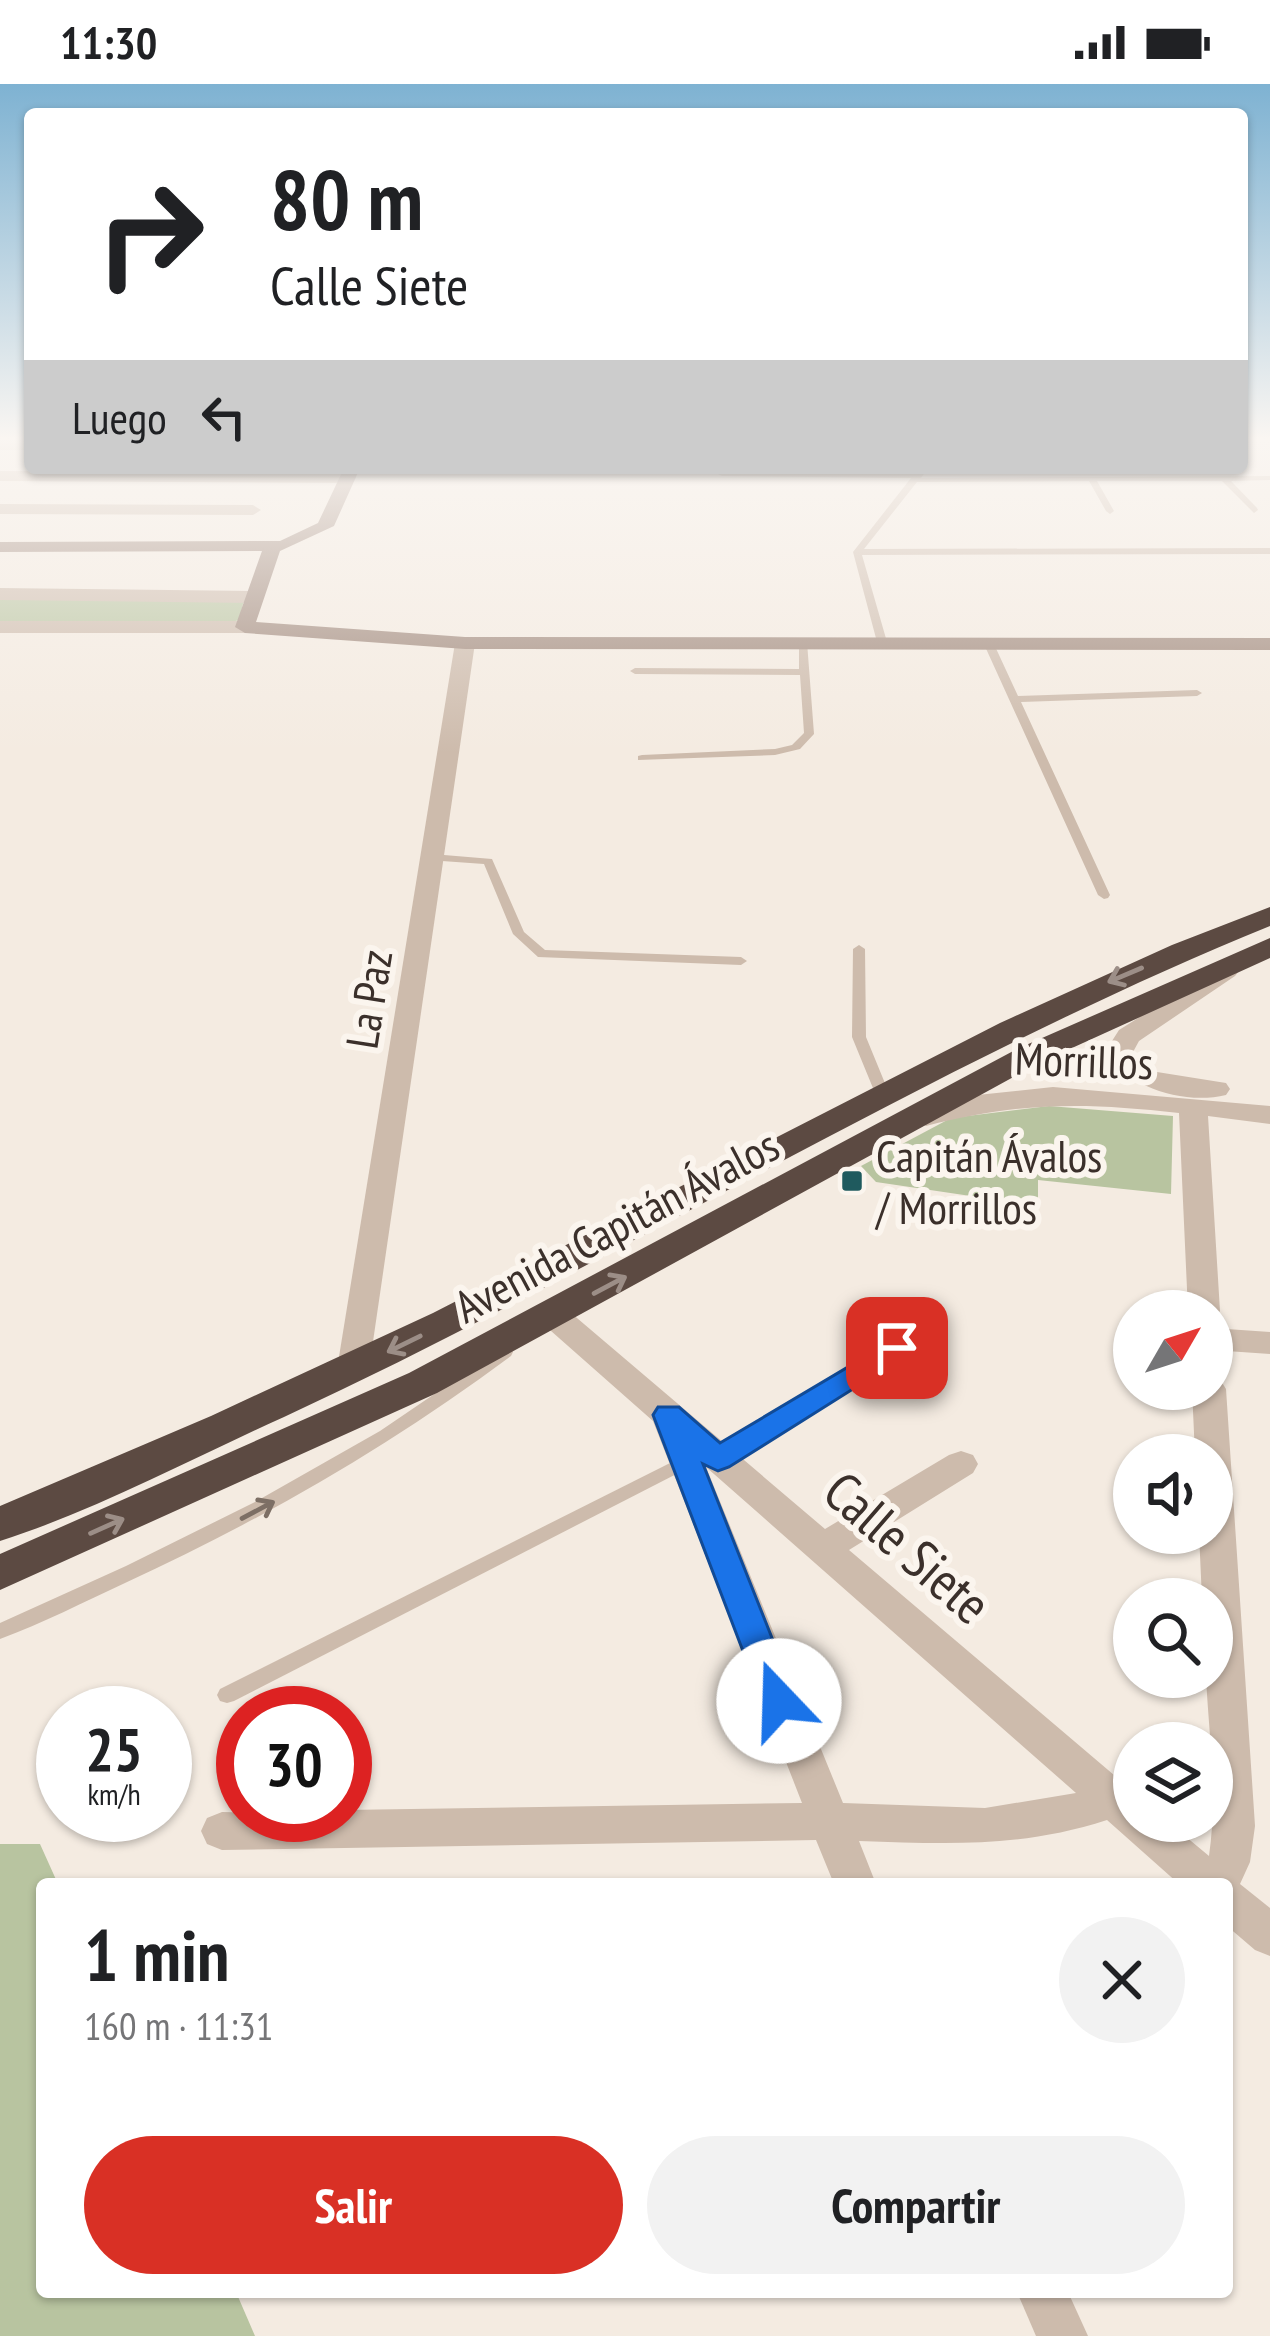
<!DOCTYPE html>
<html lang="es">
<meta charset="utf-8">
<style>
body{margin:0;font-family:"PT Sans Narrow",sans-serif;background:#f2f2f2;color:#202124;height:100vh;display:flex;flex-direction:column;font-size:45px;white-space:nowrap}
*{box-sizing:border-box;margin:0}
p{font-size:39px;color:#757577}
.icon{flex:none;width:66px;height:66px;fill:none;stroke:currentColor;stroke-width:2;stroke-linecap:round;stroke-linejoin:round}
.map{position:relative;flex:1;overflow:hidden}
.panel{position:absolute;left:36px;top:1794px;width:1197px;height:420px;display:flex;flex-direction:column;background:#fff;border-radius:12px;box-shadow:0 3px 9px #0004}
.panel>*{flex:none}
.banner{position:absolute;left:24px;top:24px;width:1224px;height:366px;border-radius:12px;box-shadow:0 3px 9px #0004;background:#fff;color:#202124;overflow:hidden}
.needle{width:78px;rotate:51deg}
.buttons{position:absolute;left:1113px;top:1206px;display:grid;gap:24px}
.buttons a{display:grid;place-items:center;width:120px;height:120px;border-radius:50%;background:#fff;box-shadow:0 3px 9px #0004;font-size:60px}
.speed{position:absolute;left:36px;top:1602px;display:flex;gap:24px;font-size:60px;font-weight:700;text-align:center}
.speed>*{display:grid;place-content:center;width:156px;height:156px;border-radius:50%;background:#fff;box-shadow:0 3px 9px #0004;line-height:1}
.speed small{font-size:30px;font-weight:400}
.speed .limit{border:18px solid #d22;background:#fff;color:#111}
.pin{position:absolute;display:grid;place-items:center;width:102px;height:102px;color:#fff;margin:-51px;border-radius:24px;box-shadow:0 6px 18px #0006}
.me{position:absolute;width:132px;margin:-66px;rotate:339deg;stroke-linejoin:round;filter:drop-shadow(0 0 9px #0008)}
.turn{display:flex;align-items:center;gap:42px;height:252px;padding:0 48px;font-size:54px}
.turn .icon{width:156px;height:156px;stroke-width:2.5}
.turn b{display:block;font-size:84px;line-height:102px}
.then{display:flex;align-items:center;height:114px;padding:0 48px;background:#0003;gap:24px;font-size:45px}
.round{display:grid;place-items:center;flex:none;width:126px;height:126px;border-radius:63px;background:#f2f2f2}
.overview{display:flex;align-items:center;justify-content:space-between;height:204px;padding:0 48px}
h1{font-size:72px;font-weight:600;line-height:90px}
.action{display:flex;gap:24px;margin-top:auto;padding:24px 48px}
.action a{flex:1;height:138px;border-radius:72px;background:#d93025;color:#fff;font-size:48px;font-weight:600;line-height:138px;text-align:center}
.action a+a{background:#f2f2f2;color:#202124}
.status{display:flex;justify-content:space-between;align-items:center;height:84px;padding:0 60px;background:#fff;direction:ltr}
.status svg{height:33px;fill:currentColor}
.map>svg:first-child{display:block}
.green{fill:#b8c4a0}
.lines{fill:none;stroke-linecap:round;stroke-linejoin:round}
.lane{fill:#cdbbac;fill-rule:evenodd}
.street{fill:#cdbbac;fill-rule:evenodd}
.secondary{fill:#a18a7d;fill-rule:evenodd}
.highway{fill:#5c4a42;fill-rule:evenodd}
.oneway{stroke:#9c8e87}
.oneway2{stroke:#7d6f65}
.route{fill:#1a73e8;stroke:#114b97;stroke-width:3}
.poi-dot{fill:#1f5a5e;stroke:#fbf5ee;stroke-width:4.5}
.labels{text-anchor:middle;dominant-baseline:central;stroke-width:12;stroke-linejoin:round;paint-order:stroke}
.street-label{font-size:45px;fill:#3b302b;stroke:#fbf5ee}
.poi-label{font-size:45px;fill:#3b302b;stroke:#fbf5ee;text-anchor:start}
.near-street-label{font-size:54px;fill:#3b302b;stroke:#fbf5ee}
</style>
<div class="status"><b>11:30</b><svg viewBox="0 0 49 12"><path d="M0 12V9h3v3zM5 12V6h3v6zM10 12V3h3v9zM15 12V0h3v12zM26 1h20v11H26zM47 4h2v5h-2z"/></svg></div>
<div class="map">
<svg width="1270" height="2252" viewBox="0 0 1270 2252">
<rect width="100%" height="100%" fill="#f4ebe1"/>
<g class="green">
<path d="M0,513L244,516L239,536L226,540H0Z"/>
<path d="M1049,1022L1173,1032L1171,1110L1038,1096V1122L876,1098L861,1082L951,1034Z"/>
<path d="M0,1760H40L58,1800H42V2208H236L255,2252H0Z"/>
</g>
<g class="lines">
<g class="lane">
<path d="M920,384H928L921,394L1270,392V396L1231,397L1257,424L1258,426L1254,429L1222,397H1097L1114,427L1110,430L1106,427L1089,397L917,398L864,465L1270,464V470L862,471L887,558L882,561L877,558L853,468L911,394L722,392L718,390L722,388L915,390Z"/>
<path d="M799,556L807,558L814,650L800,665L775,671L638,676V672L642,671L775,665L792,661L804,649L800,591L635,590L630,587L635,584L799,585Z"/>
<path d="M985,556L993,558L1018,612L1197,606L1202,609L1197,612L1021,618L1110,811L1108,814L1104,815L1098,811L983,558Z"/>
<path d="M432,770L492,775L524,848L545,866L741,873L747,877L741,881L538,873L513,850L484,780L428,776V772Z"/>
<path d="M859,861L865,865L866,953L889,1009L882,1013L875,1009L852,953L853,865Z"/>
<path d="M897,1258L903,1260L905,1264L903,1268L724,1380L718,1381L712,1380L709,1375L712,1370Z"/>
<path d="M505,1262L511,1264L513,1268L511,1272C390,1362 262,1436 125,1499C84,1518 43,1539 0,1555V1539L126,1482L255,1418L380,1347Z"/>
<path d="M686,1371L692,1372L695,1377L692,1382L234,1617L227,1619L220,1617L217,1611L220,1605Z"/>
</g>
<g class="street">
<rect x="0" y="356" width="30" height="10"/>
<path d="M0,387L348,389L356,394L348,399L0,397Z"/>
<path d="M0,420L253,421L261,426L253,431L0,430Z"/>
<path d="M0,504L254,507L263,513L254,519L0,516Z"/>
<path d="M0,537H245L255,543L245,549H0Z"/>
<path d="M465,553L475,559L369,1285L365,1293H341L337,1285L455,559Z"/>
<path d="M1226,879L1239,887L1235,892L1139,957L1133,968L1157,988L1226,999L1230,1005L1226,1011C1184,1021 1128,1004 1105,968L1119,946Z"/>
<path d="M1053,1003L1270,1022V1040L1208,1032L1220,1227L1215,1235L1212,1227H1188L1179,1029C1083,1018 1020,1018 926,1042L912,1033L916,1027L968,1012Z"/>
<path d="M553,1220L564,1223L825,1445L949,1371L961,1367L973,1371L978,1380L973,1389L849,1466L1134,1708V1737H1167L1209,1772C1218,1710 1209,1654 1206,1593H1212V1515H1202L1199,1449H1212V1371H1195L1192,1305H1212V1294L1221,1297L1226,1305L1255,1742L1250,1778L1240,1800L1270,1824V1872L1255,1866L1227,1842V1800H1179L1107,1736C1020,1764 949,1760 859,1757L876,1800H834L816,1756L222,1766L207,1760L201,1747L207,1734L222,1728L345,1731V1726L802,1719L653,1337L542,1239L537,1231L542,1223ZM706,1383L1076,1709L985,1724L843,1719Z"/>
<path d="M1212,1244L1270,1248V1270L1212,1266Z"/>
<path d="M1017,2208H1068L1088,2252H1036Z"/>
</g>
<path class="secondary" d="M344,384H360L334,442L280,467L256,538L465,553L1270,554V566L465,565L245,549L235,543L262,467L0,468V458L280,457L318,439Z"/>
<g class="highway">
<path d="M1270,823V842C929,981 617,1178 284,1333C191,1375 97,1426 0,1457V1422L211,1332L433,1229L1000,939L1172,861Z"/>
<path d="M1270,854V874L1039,979L437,1309L0,1506V1470L409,1289L1017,965Z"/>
</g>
</g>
<defs><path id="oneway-shaft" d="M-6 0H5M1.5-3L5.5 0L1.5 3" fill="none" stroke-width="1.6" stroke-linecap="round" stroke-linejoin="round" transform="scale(3)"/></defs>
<g class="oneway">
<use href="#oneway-shaft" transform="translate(1125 891) rotate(157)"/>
<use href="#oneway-shaft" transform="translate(610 1201) rotate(-28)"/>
<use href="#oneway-shaft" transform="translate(404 1260) rotate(154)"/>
<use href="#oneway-shaft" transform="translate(107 1442) rotate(-24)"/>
</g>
<use class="oneway2" href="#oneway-shaft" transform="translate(258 1426) rotate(-28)"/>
<linearGradient id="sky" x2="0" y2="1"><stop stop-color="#7eb2d2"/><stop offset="0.53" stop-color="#faf6f2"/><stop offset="1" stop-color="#faf6f2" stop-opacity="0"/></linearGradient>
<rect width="1270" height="669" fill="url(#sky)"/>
<path class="route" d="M897,1254L907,1257L912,1264L907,1271L729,1383L718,1387L703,1380L797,1617L792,1627L779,1632L767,1627L762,1617L653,1331L658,1323H679L720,1359Z"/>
<rect class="poi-dot" x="840" y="1085" width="24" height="24" rx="6"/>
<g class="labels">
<g class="street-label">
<text transform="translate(368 915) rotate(-81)">La Paz</text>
<text transform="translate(1084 976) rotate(2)">Morrillos</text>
<text transform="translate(616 1141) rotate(-28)">Avenida Capitán Ávalos</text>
</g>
<g class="poi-label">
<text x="876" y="1071">Capitán Ávalos<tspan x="876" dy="52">/ Morrillos</tspan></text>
</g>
<g class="near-street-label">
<text transform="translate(908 1463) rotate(41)">Calle Siete</text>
</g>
</g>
</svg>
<div class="buttons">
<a><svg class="needle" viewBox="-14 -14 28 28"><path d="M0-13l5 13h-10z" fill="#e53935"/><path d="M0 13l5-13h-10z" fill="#757577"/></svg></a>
<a><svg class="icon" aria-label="sound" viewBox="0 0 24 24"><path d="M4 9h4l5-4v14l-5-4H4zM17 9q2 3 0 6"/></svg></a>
<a><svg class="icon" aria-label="search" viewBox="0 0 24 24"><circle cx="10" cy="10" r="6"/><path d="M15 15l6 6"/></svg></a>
<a><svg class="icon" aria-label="layers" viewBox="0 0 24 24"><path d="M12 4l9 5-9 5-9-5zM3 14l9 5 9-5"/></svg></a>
</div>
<div class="speed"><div>25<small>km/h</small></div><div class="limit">30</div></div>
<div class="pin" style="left:897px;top:1264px;background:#d93025"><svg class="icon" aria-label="arrive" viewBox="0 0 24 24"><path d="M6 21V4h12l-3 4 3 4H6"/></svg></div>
<svg class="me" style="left:779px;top:1617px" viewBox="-20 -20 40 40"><circle r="19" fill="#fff"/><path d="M0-13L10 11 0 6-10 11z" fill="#1a73e8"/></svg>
<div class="banner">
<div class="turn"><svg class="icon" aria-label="right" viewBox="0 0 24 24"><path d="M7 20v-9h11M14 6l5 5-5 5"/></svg><div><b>80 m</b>Calle Siete</div></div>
<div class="then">Luego<svg class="icon" aria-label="left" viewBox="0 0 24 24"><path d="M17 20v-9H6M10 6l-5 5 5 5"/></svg></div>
</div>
<section class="panel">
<div class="overview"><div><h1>1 min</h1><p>160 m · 11:31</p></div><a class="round"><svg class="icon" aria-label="close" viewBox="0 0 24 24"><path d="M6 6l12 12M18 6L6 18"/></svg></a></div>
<div class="action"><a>Salir</a><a>Compartir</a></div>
</section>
</div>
